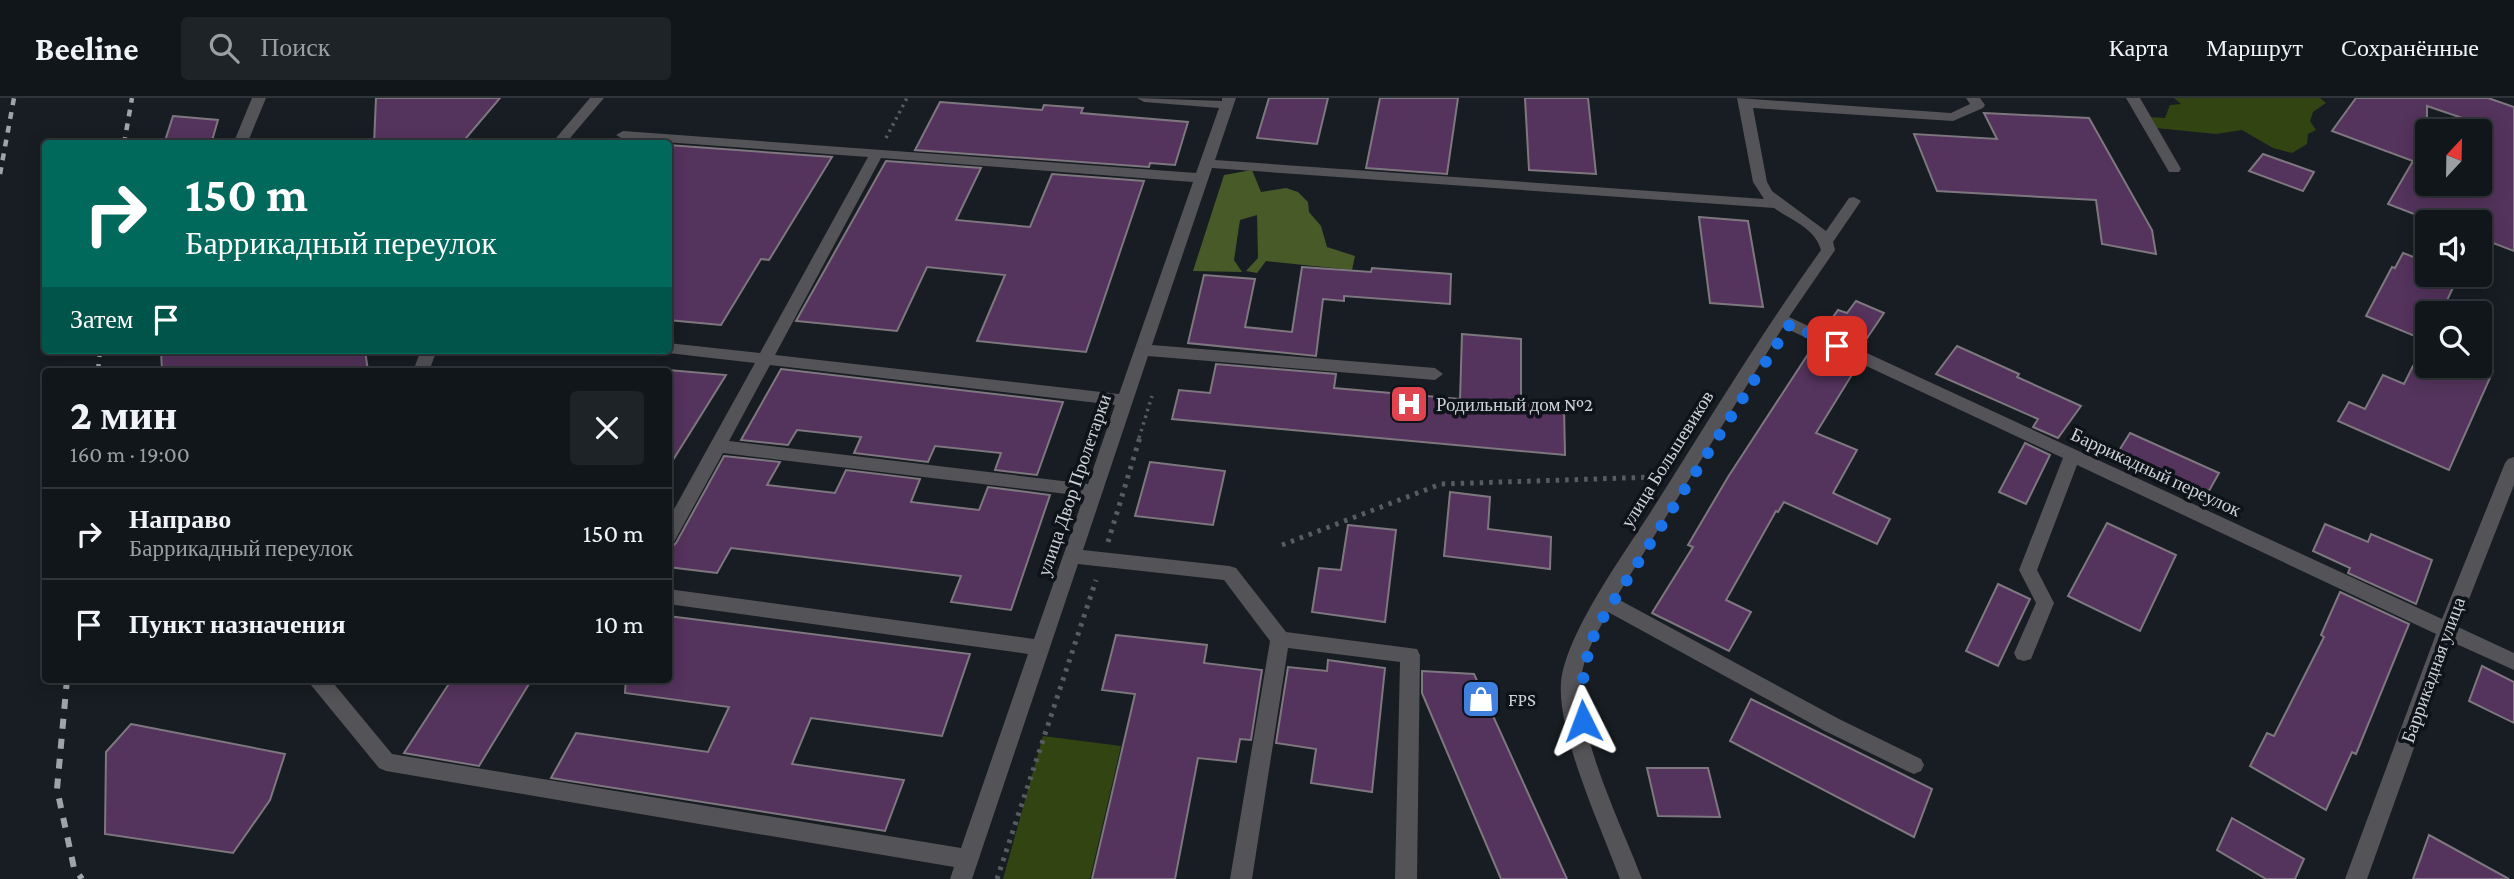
<!DOCTYPE html>
<html lang="ru">
<meta charset="utf-8">
<style>
body{margin:0;font-family:"Crimson Pro",serif;background:#1e2327;color:#f1f3f6;height:100vh;display:flex;flex-direction:column;font-size:26px;white-space:nowrap}
*{box-sizing:border-box;margin:0}
p{font-size:23px;color:#9c9fa2}
.icon{flex:none;width:38px;height:38px;fill:none;stroke:currentColor;stroke-width:2;stroke-linecap:round;stroke-linejoin:round}
.map{position:relative;flex:1;overflow:hidden}
.sheet{position:absolute;left:42px;top:270px;width:630px;height:315px;display:flex;flex-direction:column;background:#11161a;border-radius:7px;box-shadow:0 4px 18px #0003,0 0 0 2px #303539}
.sheet>*{flex:none}
.banner{position:absolute;left:42px;top:42px;width:630px;height:214px;border-radius:7px;box-shadow:0 4px 18px #0003,0 0 0 2px #303539;background:#00695c;color:#fff;overflow:hidden}
.needle{width:46px;rotate:22deg}
.tools{position:absolute;left:2415px;top:21px;display:grid;gap:14px}
.tools a{display:grid;place-items:center;width:77px;height:77px;border-radius:7px;background:#11161a;box-shadow:0 4px 18px #0003,0 0 0 2px #303539;font-size:35px}
.pin{position:absolute;display:grid;place-items:center;width:60px;height:60px;color:#fff;margin:-30px;border-radius:14px;box-shadow:0 4px 10px #0006}
.me{position:absolute;width:77px;margin:-38px;rotate:357deg;stroke-linejoin:round;filter:drop-shadow(0 0 5px #0008)}
.turn{display:flex;align-items:center;gap:24px;height:147px;padding:0 28px;font-size:32px}
.turn .icon{width:91px;height:91px;stroke-width:2.5}
.turn b{display:block;font-size:49px;line-height:60px}
.then{display:flex;align-items:center;height:66px;padding:0 28px;background:#0003;gap:14px;font-size:26px}
.round{display:grid;place-items:center;flex:none;width:74px;height:74px;border-radius:7px;background:#1e2327}
.overview{display:flex;align-items:center;justify-content:space-between;height:119px;padding:0 28px}
h1{font-size:42px;font-weight:800;line-height:52px}
ul{padding:0;list-style:none}
li{display:flex;align-items:center;gap:21px;height:91px;padding:0 28px;border-top:2px solid #303539}
li div{flex:1}
li b{display:block;font-size:26px}
li em{font-style:normal}
header{display:flex;align-items:center;gap:42px;box-sizing:border-box;height:98px;padding:0 35px;background:#11161a;border-bottom:2px solid #303539}
header strong{font-size:33px}
nav{display:flex;gap:38px;margin-inline-start:auto;font-size:24px}
.search{width:490px;height:63px;background:#1e2327;display:flex;align-items:center;gap:18px;box-sizing:border-box;padding:0 24px;border-radius:7px;color:#9c9fa2;font-size:26px}
.map>svg:first-child{display:block}
.green{fill:#334413}
.forest{fill:#475a28}
.building{fill:#54335c;stroke:#7e777f;stroke-width:2;fill-rule:evenodd}
.lines{fill:none;stroke-linecap:round;stroke-linejoin:round}
.path-far1{stroke:#575c61;stroke-width:3.5;stroke-dasharray:2.5 4.5;stroke-linecap:butt}
.path{stroke:#575c61;stroke-width:5;stroke-dasharray:3.5 6;stroke-linecap:butt}
.minor{fill:#545357;fill-rule:evenodd}
.rail-far1{stroke:#a0a4a9;stroke-width:4.5;stroke-dasharray:7 7;stroke-linecap:butt}
.rail{stroke:#a0a4a9;stroke-width:6;stroke-dasharray:10 10;stroke-linecap:butt}
.route{stroke:#1a73e8;stroke-width:12;stroke-dasharray:0 21.6}
.labels{text-anchor:middle;dominant-baseline:central;stroke-width:7;stroke-linejoin:round;paint-order:stroke}
.poi-label{font-size:19px;fill:#ced2d6;stroke:#0e1319;text-anchor:start}
.street-label{font-size:19px;fill:#ced2d6;stroke:#0e1319}
</style>
<header>
<strong>Beeline</strong>
<div class="search"><svg class="icon" aria-label="search" viewBox="0 0 24 24"><circle cx="10" cy="10" r="6"/><path d="M15 15l6 6"/></svg>Поиск</div>
<nav><a>Карта</a><a>Маршрут</a><a>Сохранённые</a></nav>
</header>
<div class="map">
<svg width="2514" height="781" viewBox="0 0 2514 781">
<rect width="100%" height="100%" fill="#171d22"/>
<g class="green">
<path d="M2174,0H2320L2326,5L2313,14L2310,23L2316,32L2308,36L2307,46L2292,55L2273,50L2242,32L2216,36L2156,30L2148,19L2165,20L2170,7L2181,6Z"/>
<path d="M1043,638L1121,648L1090,781H1003Z"/>
</g>
<path class="forest" d="M1252,72L1261,94L1286,90L1298,94L1308,104L1309,114L1321,128L1327,149L1355,158L1352,172L1266,163L1257,175L1246,173L1258,160L1257,117L1240,122L1234,162L1242,174L1193,173L1224,77Z"/>
<g class="building">
<path d="M376,0H500L461,46H374Z"/>
<path d="M1269,0H1328L1317,46L1257,40Z"/>
<path d="M1380,0H1458L1447,76L1366,70Z"/>
<path d="M1525,0H1588L1596,76L1529,72Z"/>
<path d="M2356,0H2488L2514,9V153L2480,140V124H2419L2422,119L2388,106L2413,63L2332,33ZM2427,8L2480,26V86H2427Z"/>
<path d="M940,4L1042,12L1044,7L1083,10L1081,15L1188,24L1175,67L1150,65L1149,69L915,52Z"/>
<path d="M1984,15L2089,20L2152,132L2156,156L2102,146L2096,102L1937,93L1914,36L1997,41Z"/>
<path d="M173,18L218,22L211,46H164Z"/>
<path d="M668,47L832,59L769,162L761,161L721,227L668,222Z"/>
<path d="M2263,56L2314,74L2303,93L2249,73Z"/>
<path d="M886,63L981,70L956,122L1030,129L1052,76L1144,83L1086,254L977,243L1005,177L927,169L897,233L796,223Z"/>
<path d="M1699,119L1748,123L1763,209L1710,205Z"/>
<path d="M2403,155L2427,164V177H2459L2441,215H2427V243L2366,218L2392,169L2395,170Z"/>
<path d="M1302,169L1371,174L1372,170L1451,176L1450,206L1344,198V203L1323,201L1316,258L1188,245L1204,177L1255,181L1245,229L1292,234Z"/>
<path d="M1856,203L1884,215L1861,249L1824,232L1838,212L1847,215Z"/>
<path d="M1462,236L1521,241V305L1564,309L1565,357L1172,321L1179,292L1210,295L1216,266L1336,276L1334,290L1460,301Z"/>
<path d="M1814,247L1851,264L1846,272L1853,275L1816,335L1857,352L1833,395L1890,421L1877,446L1784,404L1778,414L1776,413L1726,502L1751,514L1729,553L1652,515L1693,449L1688,447L1728,379Z"/>
<path d="M1957,248L2019,276L2017,279L2081,308L2058,340L2033,329L2038,321L1936,276Z"/>
<path d="M161,252H365L368,273H162Z"/>
<path d="M2413,268H2480L2493,273L2449,372L2338,323L2349,304L2365,311L2383,277L2404,286Z"/>
<path d="M781,271L1063,304L1037,377L995,372L1001,355L935,348L928,364L854,355L861,339L797,332L788,347L741,342Z"/>
<path d="M668,272L726,277L668,370Z"/>
<path d="M2130,335L2219,375L2205,400L2115,359Z"/>
<path d="M2025,345L2050,357L2026,406L1999,394Z"/>
<path d="M724,358L780,364L767,387L835,395L846,372L920,381L911,404L979,412L988,389L1050,397L1011,512L951,504L961,478L731,450L717,475L668,469V452L676,445Z"/>
<path d="M1150,364L1225,373L1213,427L1135,418Z"/>
<path d="M1450,394L1490,399L1488,431L1551,439L1550,471L1444,458Z"/>
<path d="M2107,425L2176,457L2140,533L2068,498Z"/>
<path d="M2325,426L2368,444L2371,436L2432,462L2416,506L2348,475L2350,470L2313,453Z"/>
<path d="M1348,427L1396,432L1385,524L1312,514L1319,470L1341,472Z"/>
<path d="M1998,486L2030,501L1998,568L1966,553Z"/>
<path d="M2340,494L2409,526L2356,656L2352,654L2326,712L2250,668L2267,635L2274,638L2324,539L2321,537Z"/>
<path d="M668,518L970,556L942,638L811,620L792,666L904,682L885,733L551,680L576,635L708,654L729,609L625,595L626,581H668Z"/>
<path d="M1116,537L1207,547L1204,565L1262,572L1251,642L1240,641L1236,664L1198,660L1175,781H1092L1135,596L1102,592Z"/>
<path d="M1328,562L1385,570L1372,694L1311,685L1316,651L1276,645L1288,569L1327,573Z"/>
<path d="M2482,568L2514,584V625L2469,603Z"/>
<path d="M1422,573L1474,576L1567,781H1501L1422,595Z"/>
<path d="M452,581H532L479,668L404,655Z"/>
<path d="M1751,601L1932,691L1914,739L1730,643Z"/>
<path d="M131,626L285,656L270,702L233,755L105,736L106,654Z"/>
<path d="M1647,670H1708L1720,719L1658,718Z"/>
<path d="M2232,720L2304,761L2295,781H2266L2217,752Z"/>
<path d="M2429,737L2509,781H2413Z"/>
</g>
<g class="lines">
<g class="path-far1">
<path d="M886,40L907,0"/>
<path d="M1139,340L1152,298"/>
</g>
<g class="path">
<path d="M1108,444L1140,339"/>
<path d="M1282,447L1441,386L1656,379"/>
<path d="M997,781L1096,482"/>
</g>
<g class="minor">
<path d="M252,0H266L247,46H233Z"/>
<path d="M590,0H604L565,46H551Z"/>
<path d="M1137,0L1222,3V0H1236L1215,62L1764,101L1753,84L1737,0L1951,15L1970,6L1966,0H1980L1985,7L1983,10L1953,23L1753,10L1767,84L1772,93L1826,133L1849,100L1854,99L1861,103L1833,144L1835,152L1789,219L2442,521L2505,365L2508,361L2514,359V387L2458,529L2514,555V572L2452,544L2367,781H2345L2436,536L2077,367L2037,472L2054,505L2031,561L2024,563L2017,561L2014,555L2036,505L2019,472L2063,360L1783,229L1616,500L1839,621L1921,661L1924,667L1921,673L1914,676L1907,673L1825,633L1608,514C1597,536 1582,559 1581,585C1578,640 1622,728 1642,781H1620C1601,729 1557,636 1561,584C1566,536 1623,457 1650,415C1706,327 1760,237 1821,152C1815,130 1791,122 1774,110L1212,70L1152,247L1435,270L1443,276L1435,282L1148,258L1083,452L1229,468L1236,470L1286,534L1417,551L1420,557L1417,781H1395L1400,564L1288,550L1252,781H1230L1270,543L1224,482L1078,466L972,781H950L954,769L386,673L379,670L311,587L308,581H330L392,656L961,750L1028,556L668,506V491L1034,541L1084,398L723,355L674,444L668,446V422L755,265L668,255L661,252H668V245L760,255L868,59L623,41L616,37L623,33L1196,75L1219,10L1144,4ZM881,60L1193,84L1119,296L775,257ZM770,267L1115,307L1088,386L729,343Z"/>
<path d="M2126,0H2140L2181,71L2179,74H2169Z"/>
<path d="M421,252H437L429,273H413Z"/>
</g>
<g class="rail-far1">
<path d="M124,46L132,0"/>
<path d="M0,76L14,0"/>
<path d="M98,273L100,252"/>
</g>
<path class="rail" d="M67,581L57,691L74,770L82,781"/>
</g>
<g class="lines">
<path class="route" d="M1583,623C1579,590 1585,560 1597,529L1790,226L1837,248"/>
</g>
<defs>
<symbol id="hospital-square" viewBox="-11 -11 22 22"><rect x="-9" y="-9" width="18" height="18" rx="4" fill="#e0444e" stroke="#0e1319"/><path d="M-5-5h3v3.5h4V-5h3V5h-3V1.5h-4V5h-3Z" fill="#fff"/></symbol>
<symbol id="shop-square" viewBox="-11 -11 22 22"><rect x="-9" y="-9" width="18" height="18" rx="4" fill="#3f7fe0" stroke="#0e1319"/><path d="M-5-2.5h2.3a2.7 3.5 0 0 1 5.4 0H5L5.5 6h-11ZM-1.5-2.5h3a1.5 2.3 0 0 0-3 0Z" fill="#fff"/></symbol>
</defs>
<g fill-rule="evenodd">
<use href="#hospital-square" x="1387" y="284" width="44" height="44"/>
<use href="#shop-square" x="1459" y="579" width="44" height="44"/>
</g>
<g class="labels">
<g class="poi-label">
<text x="1436" y="306">Родильный дом №2</text>
<text x="1508" y="601">FPS</text>
</g>
<g class="street-label">
<text transform="translate(1667 361) rotate(-58)">улица Большевиков</text>
<text transform="translate(2156 374) rotate(25)">Баррикадный переулок</text>
<text transform="translate(1074 387) rotate(-71)">улица Двор Пролетарки</text>
<text transform="translate(2433 572) rotate(-70)">Баррикадная улица</text>
</g>
</g>
</svg>
<div class="tools">
<a><svg class="needle" viewBox="-14 -14 28 28"><path d="M0-13l5 13h-10z" fill="#e53935"/><path d="M0 13l5-13h-10z" fill="#9c9fa2"/></svg></a>
<a><svg class="icon" aria-label="sound" viewBox="0 0 24 24"><path d="M4 9h4l5-4v14l-5-4H4zM17 9q2 3 0 6"/></svg></a>
<a><svg class="icon" aria-label="search" viewBox="0 0 24 24"><circle cx="10" cy="10" r="6"/><path d="M15 15l6 6"/></svg></a>
</div>
<div class="pin" style="left:1837px;top:248px;background:#d93025"><svg class="icon" aria-label="arrive" viewBox="0 0 24 24"><path d="M6 21V4h12l-3 4 3 4H6"/></svg></div>
<svg class="me" style="left:1583px;top:623px" viewBox="-20 -20 40 40"><path d="M0-17L14 15 0 8-14 15z" fill="#1a73e8" stroke="#fff" stroke-width="4"/></svg>
<div class="banner">
<div class="turn"><svg class="icon" aria-label="right" viewBox="0 0 24 24"><path d="M7 20v-9h11M14 6l5 5-5 5"/></svg><div><b>150 m</b>Баррикадный переулок</div></div>
<div class="then">Затем<svg class="icon" aria-label="arrive" viewBox="0 0 24 24"><path d="M6 21V4h12l-3 4 3 4H6"/></svg></div>
</div>
<section class="sheet">
<div class="overview"><div><h1>2 мин</h1><p>160 m · 19:00</p></div><a class="round"><svg class="icon" aria-label="close" viewBox="0 0 24 24"><path d="M6 6l12 12M18 6L6 18"/></svg></a></div>
<ul>
<li><svg class="icon" aria-label="right" viewBox="0 0 24 24"><path d="M7 20v-9h11M14 6l5 5-5 5"/></svg><div><b>Направо</b><p>Баррикадный переулок</p></div><em>150 m</em></li>
<li><svg class="icon" aria-label="arrive" viewBox="0 0 24 24"><path d="M6 21V4h12l-3 4 3 4H6"/></svg><div><b>Пункт назначения</b></div><em>10 m</em></li>
</ul>
</section>
</div>
